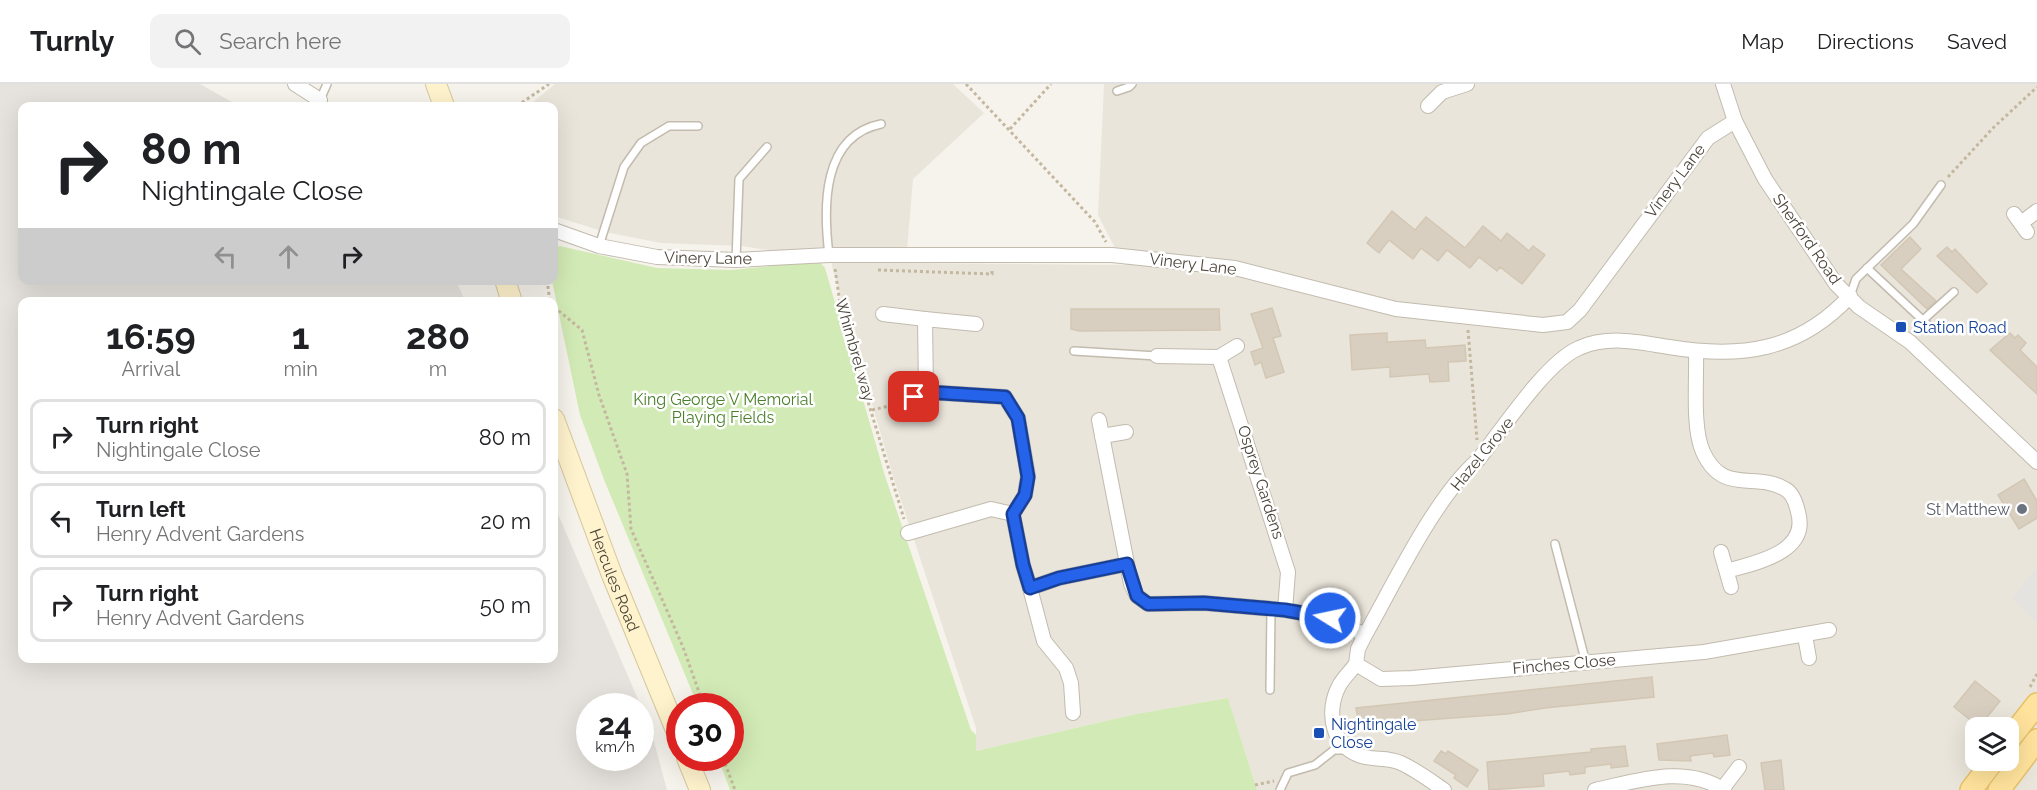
<!DOCTYPE html>
<style>
body{margin:0;font-family:Raleway,sans-serif;background:#f2f2f2;color:#202124;height:100vh;display:flex;flex-direction:column;font-size:22px;white-space:nowrap}
*{box-sizing:border-box;margin:0}
p{font-size:20px;color:#757577}
.icon{flex:none;width:33px;height:33px;fill:none;stroke:currentColor;stroke-width:2;stroke-linecap:round;stroke-linejoin:round}
.map{position:relative;flex:1;overflow:hidden}
.details{position:absolute;left:18px;top:213px;width:540px;height:366px;display:flex;flex-direction:column;background:#fff;border-radius:12px;box-shadow:0 6px 24px #0002}
.details>*{flex:none}
.top-card{position:absolute;left:18px;top:18px;width:540px;height:183px;border-radius:12px;box-shadow:0 6px 24px #0002;background:#fff;color:#202124;overflow:hidden}
.buttons{position:absolute;left:1965px;top:633px;display:grid;gap:12px}
.buttons a{display:grid;place-items:center;width:54px;height:54px;border-radius:12px;background:#fff;box-shadow:0 6px 24px #0002;font-size:30px}
.speed{position:absolute;left:576px;top:609px;display:flex;gap:12px;font-size:30px;font-weight:700;text-align:center}
.speed>*{display:grid;place-content:center;width:78px;height:78px;border-radius:50%;background:#fff;box-shadow:0 6px 24px #0002;line-height:1}
.speed small{font-size:15px;font-weight:400}
.speed .limit{border:9px solid #d22;background:#fff;color:#111}
.pin{position:absolute;display:grid;place-items:center;width:51px;height:51px;color:#fff;margin:-26px;border-radius:12px;box-shadow:0 3px 9px #0006}
.me{position:absolute;width:66px;margin:-33px;rotate:280deg;stroke-linejoin:round;filter:drop-shadow(0 0 4px #0008)}
.turn{display:flex;align-items:center;gap:21px;height:126px;padding:0 24px;font-size:27px}
.turn .icon{width:78px;height:78px;stroke-width:2.5}
.turn b{display:block;font-size:42px;line-height:51px}
.lanes{display:flex;align-items:center;height:57px;padding:0 24px;background:#0003;justify-content:center;gap:30px;direction:ltr}
.lanes .off{opacity:.35}
.eta{display:flex;justify-content:space-evenly;align-items:center;height:102px;text-align:center}
.eta b{font-size:36px;font-weight:700;line-height:42px}
ul{padding:0;list-style:none}
li{display:flex;align-items:center;gap:18px;height:75px;margin:0 12px 9px;padding:0 12px;border:3px solid #e0e0e0;border-radius:12px}
li div{flex:1}
li b{display:block;font-size:22px}
li em{font-style:normal}
header{display:flex;align-items:center;gap:36px;box-sizing:border-box;height:84px;padding:0 30px;background:#fff;border-bottom:2px solid #e0e0e0}
header strong{font-size:28px}
nav{display:flex;gap:33px;margin-inline-start:auto;font-size:21px}
.search{width:420px;height:54px;background:#f2f2f2;display:flex;align-items:center;gap:15px;box-sizing:border-box;padding:0 21px;border-radius:12px;color:#757577;font-size:22px}
.map>svg:first-child{display:block}
.residential{fill:#eae5da;fill-rule:evenodd}
.industrial{fill:#e6e2dd;fill-rule:evenodd}
.green{fill:#d2eab5}
.parking{fill:#e5e3e0}
.building{fill:#d8cfc1;stroke:#d3c7b4;stroke-width:1.5}
.lines{fill:none;stroke-linecap:round;stroke-linejoin:round}
.lane-casing{stroke:#c2bbae;stroke-width:10}
.street-casing{stroke:#c2bbae;stroke-width:16}
.secondary-casing{stroke:#d6c79b;stroke-width:22}
.primary-casing{stroke:#e6c16a;stroke-width:24}
.path{stroke:#c4b79f;stroke-width:3;stroke-dasharray:3 3;stroke-linecap:butt}
.lane{stroke:#fff;stroke-width:7}
.street{stroke:#fff;stroke-width:14}
.secondary{stroke:#fff3cd;stroke-width:20}
.primary{stroke:#ffe39c;stroke-width:21}
.route-casing{stroke:#184099;stroke-width:15}
.route{stroke:#2563eb;stroke-width:10}
.transit-dot{fill:#1a4fb4;stroke:#fff;stroke-width:2}
.worship-dot{fill:#6b7280;stroke:#fff;stroke-width:2}
.labels{text-anchor:middle;dominant-baseline:central;stroke-width:5;stroke-linejoin:round;paint-order:stroke}
.street-label{font-size:16px;fill:#4b4439;stroke:#fff}
.transit-label{font-size:16px;fill:#164399;stroke:#fff;text-anchor:start}
.park-label{font-size:16px;fill:#4a7f2a;stroke:#fff}
.worship-label{font-size:16px;fill:#5b616d;stroke:#fff;text-anchor:end}
</style>
<header>
<strong>Turnly</strong>
<div class="search"><svg class="icon" aria-label="search" viewBox="0 0 24 24"><circle cx="10" cy="10" r="6"/><path d="M15 15l6 6"/></svg>Search here</div>
<nav><a>Map</a><a>Directions</a><a>Saved</a></nav>
</header>
<div class="map">
<svg width="2037" height="706" viewBox="0 0 2037 706">
<rect width="100%" height="100%" fill="#f6f3ec"/>
<path class="residential" d="M555,0H953L984,29L913,95L906,179L1124,181L1098,131L1104,0H2037V706H1257L1228,614L1136,630L976,667V644L893,392L832,182L831,166L787,169L742,162L661,159L605,148L554,132V22H528ZM1976,644H2008V676H1976Z"/>
<path class="industrial" d="M0,0H200L239,22H22V196H456L465,217L22,218V574H554V421L650,643L667,706H0ZM590,622H640V674H590Z"/>
<path class="green" d="M560,162L657,184L732,186L819,177L825,184L885,392L971,646L976,651V667L1136,630L1228,614L1257,706H730L718,674H730V622H698L605,398L580,331L552,197L554,164Z"/>
<path class="parking" d="M2037,483V539L2012,514Z"/>
<g class="building">
<path d="M1392,127L1415,146L1426,133L1465,164L1483,142L1501,157L1507,149L1529,167L1533,162L1545,171L1522,200L1500,183L1497,187L1479,173L1470,184L1447,166L1438,177L1421,164L1413,175L1389,156L1379,169L1367,159Z"/>
<path d="M1910,153L1921,165L1901,185L1936,217L1927,225L1881,181Z"/>
<path d="M1947,163L1952,168L1955,165L1987,200L1977,209L1937,172Z"/>
<path d="M1272,224L1281,252L1273,254L1284,288L1266,294L1261,278L1255,281L1251,268L1263,264L1251,230Z"/>
<path d="M1071,225H1219L1220,246L1079,247L1071,245Z"/>
<path d="M1387,249V258L1425,256L1426,264L1465,261L1466,277L1448,278L1449,297L1430,298L1429,290L1390,293V283L1352,286L1350,251Z"/>
<path d="M2010,249L2015,254L2018,251L2026,259L2020,266L2037,283V310L1990,266Z"/>
<path d="M2024,395L2037,417V434L2019,445L1998,411Z"/>
<path d="M1652,593L1654,613L1545,624L1507,630L1359,641L1356,624Z"/>
<path d="M1975,597L2000,617L1979,643L1954,623Z"/>
<path d="M1727,651L1730,671L1714,673L1713,669L1690,672L1691,677L1659,676L1657,660Z"/>
<path d="M1625,662L1628,682L1611,684V680L1585,683V689L1570,691L1569,687L1543,690L1544,702L1489,706L1487,678L1591,668V665Z"/>
<path d="M1441,667L1446,670L1448,667L1478,686L1467,703L1454,694L1456,691L1434,677Z"/>
<path d="M1781,676L1784,706H1765L1761,679Z"/>
</g>
<g class="lines">
<defs>
<g id="lane">
<path d="M1117,7L1129,3L1132,0"/>
<path d="M320,16L327,0"/>
<path d="M599,162L624,83L641,59L669,42H698"/>
<path d="M829,171C823,122 822,52 881,40"/>
<path d="M736,176L739,95L767,63"/>
<path d="M1867,184L1929,242"/>
<path d="M1850,212L1856,195L1913,140L1941,101"/>
<path d="M1923,236L1954,208"/>
<path d="M1074,267L1157,272"/>
<path d="M1555,460L1586,579"/>
<path d="M1270,606L1271,525"/>
<path d="M1280,706L1288,689L1315,681L1334,666H1347"/>
</g>
<g id="street">
<path d="M295,0L320,16"/>
<path d="M1723,0L1735,37L1765,95L1836,200L1859,223L1910,258L2037,378"/>
<path d="M1428,22L1442,8L1467,0"/>
<path d="M2014,130L2027,148"/>
<path d="M2021,139L2037,127"/>
<path d="M554,146L599,162L657,173L736,176L829,171H1112L1235,184L1396,225L1543,241L1567,238L1580,226L1708,54L1735,37"/>
<path d="M883,230L925,235"/>
<path d="M1696,268C1697,295 1692,344 1703,368C1723,412 1755,387 1785,405C1793,409 1796,419 1798,428C1810,469 1754,479 1727,487"/>
<path d="M1157,272L1219,273L1288,488L1285,526"/>
<path d="M1219,273L1237,262"/>
<path d="M926,308L925,235L976,240"/>
<path d="M902,318L926,308L1005,313L1018,334L1028,392L1025,411L1013,430L1023,481L1030,504L1059,494L1127,480"/>
<path d="M1099,336L1131,500L1137,512L1148,520L1204,519L1285,526L1330,534L1365,551"/>
<path d="M1102,352L1126,348"/>
<path d="M908,449L991,425L1013,430"/>
<path d="M1721,468L1731,503"/>
<path d="M1030,504L1044,557L1066,584L1071,599L1073,629"/>
<path d="M1829,546L1704,568L1412,594L1381,595L1356,580L1358,565L1365,551C1394,500 1435,413 1478,376C1502,346 1546,278 1579,264C1607,251 1640,258 1669,263C1741,275 1799,267 1850,212"/>
<path d="M1805,552L1809,574"/>
<path d="M1356,580C1351,587 1343,594 1339,602C1325,628 1332,666 1365,673C1378,676 1388,673 1401,679C1416,686 1431,697 1444,706"/>
<path d="M1723,704L1739,683"/>
<path d="M1595,706C1637,697 1685,680 1724,706"/>
</g>
<g id="secondary">
<path d="M436,0L444,22"/>
<path d="M505,196L512,218"/>
<path id="s1" d="M554,335L612,491L680,656"/>
<path d="M687,674L700,706"/>
</g>
<g id="primary">
<path d="M2008,657L2037,620"/>
<path d="M1971,706L1994,676"/>
<path d="M1999,706L2037,656"/>
</g>
</defs>
<use href="#lane" class="lane-casing"/>
<use href="#street" class="street-casing"/>
<use href="#secondary" class="secondary-casing"/>
<use href="#primary" class="primary-casing"/>
<g class="path">
<path d="M966,0L1095,138L1106,158"/>
<path d="M517,22L549,0"/>
<path d="M1010,45L1051,0"/>
<path d="M1948,93L1993,44L2037,3"/>
<path d="M835,185L842,233L904,435"/>
<path d="M878,186L992,190V185"/>
<path d="M547,196L550,218"/>
<path d="M554,223L582,246L599,311L627,390L631,445L683,563L704,622"/>
<path d="M1468,246L1477,356"/>
<path d="M872,326L889,322"/>
<path d="M2030,603L2037,590"/>
<path d="M723,674L735,706"/>
<path d="M1255,701L1274,697"/>
</g>
<use href="#lane" class="lane"/>
<use href="#street" class="street"/>
<use href="#secondary" class="secondary"/>
<use href="#primary" class="primary"/>
</g>
<g class="lines">
<defs>
<path id="route" d="M914,313L926,308L1005,313L1018,334L1028,393L1025,411L1013,430L1023,481L1030,504L1059,494L1127,480L1137,512L1148,520L1204,519L1285,526L1330,534"/>
</defs>
<use href="#route" class="route-casing"/>
<use href="#route" class="route"/>
</g>
<g class="transit-dot">
<rect x="1895" y="237" width="12" height="12" rx="3"/>
<rect x="1313" y="643" width="12" height="12" rx="3"/>
</g>
<circle class="worship-dot" cx="2022" cy="425" r="6"/>
<g class="labels">
<g class="street-label">
<text transform="translate(1675 97) rotate(-53)">Vinery Lane</text>
<text transform="translate(1807 155) rotate(55)">Sherford Road</text>
<text transform="translate(708 174) rotate(1)">Vinery Lane</text>
<text transform="translate(1193 180) rotate(7)">Vinery Lane</text>
<text transform="translate(855 266) rotate(74)">Whimbrel way</text>
<text transform="translate(1482 370) rotate(-51)">Hazel Grove</text>
<text transform="translate(1261 398) rotate(72)">Osprey Gardens</text>
<text stroke="none"><textPath href="#s1" startOffset="172">Hercules Road</textPath></text>
<text transform="translate(1564 580) rotate(-5)">Finches Close</text>
</g>
<g class="transit-label">
<text x="1913" y="243">Station Road</text>
<text x="1331" y="640">Nightingale<tspan x="1331" dy="18">Close</tspan></text>
</g>
<g class="park-label">
<text x="723" y="315">King George V Memorial<tspan x="723" dy="18">Playing Fields</tspan></text>
</g>
<g class="worship-label">
<text x="2010" y="425">St Matthew</text>
</g>
</g>
</svg>
<div class="buttons">
<a><svg class="icon" aria-label="layers" viewBox="0 0 24 24"><path d="M12 4l9 5-9 5-9-5zM3 14l9 5 9-5"/></svg></a>
</div>
<div class="speed"><div>24<small>km/h</small></div><div class="limit">30</div></div>
<div class="pin" style="left:914px;top:313px;background:#d93025"><svg class="icon" aria-label="arrive" viewBox="0 0 24 24"><path d="M6 21V4h12l-3 4 3 4H6"/></svg></div>
<svg class="me" style="left:1330px;top:534px" viewBox="-20 -20 40 40"><circle r="17" fill="#2563eb" stroke="#fff" stroke-width="3"/><path d="M0-11L8 9 0 5-8 9z" fill="#fff"/></svg>
<div class="top-card">
<div class="turn"><svg class="icon" aria-label="right" viewBox="0 0 24 24"><path d="M7 20v-9h11M14 6l5 5-5 5"/></svg><div><b>80 m</b>Nightingale Close</div></div>
<div class="lanes"><svg class="icon off" aria-label="left" viewBox="0 0 24 24"><path d="M17 20v-9H6M10 6l-5 5 5 5"/></svg><svg class="icon off" aria-label="ahead" viewBox="0 0 24 24"><path d="M12 20V5M6 11l6-6 6 6"/></svg><svg class="icon" aria-label="right" viewBox="0 0 24 24"><path d="M7 20v-9h11M14 6l5 5-5 5"/></svg></div>
</div>
<section class="details">
<div class="eta">
<div><b>16:59</b><p>Arrival</p></div>
<div><b>1</b><p>min</p></div>
<div><b>280</b><p>m</p></div>
</div>
<ul>
<li><svg class="icon" aria-label="right" viewBox="0 0 24 24"><path d="M7 20v-9h11M14 6l5 5-5 5"/></svg><div><b>Turn right</b><p>Nightingale Close</p></div><em>80 m</em></li>
<li><svg class="icon" aria-label="left" viewBox="0 0 24 24"><path d="M17 20v-9H6M10 6l-5 5 5 5"/></svg><div><b>Turn left</b><p>Henry Advent Gardens</p></div><em>20 m</em></li>
<li><svg class="icon" aria-label="right" viewBox="0 0 24 24"><path d="M7 20v-9h11M14 6l5 5-5 5"/></svg><div><b>Turn right</b><p>Henry Advent Gardens</p></div><em>50 m</em></li>
</ul>
</section>
</div>
